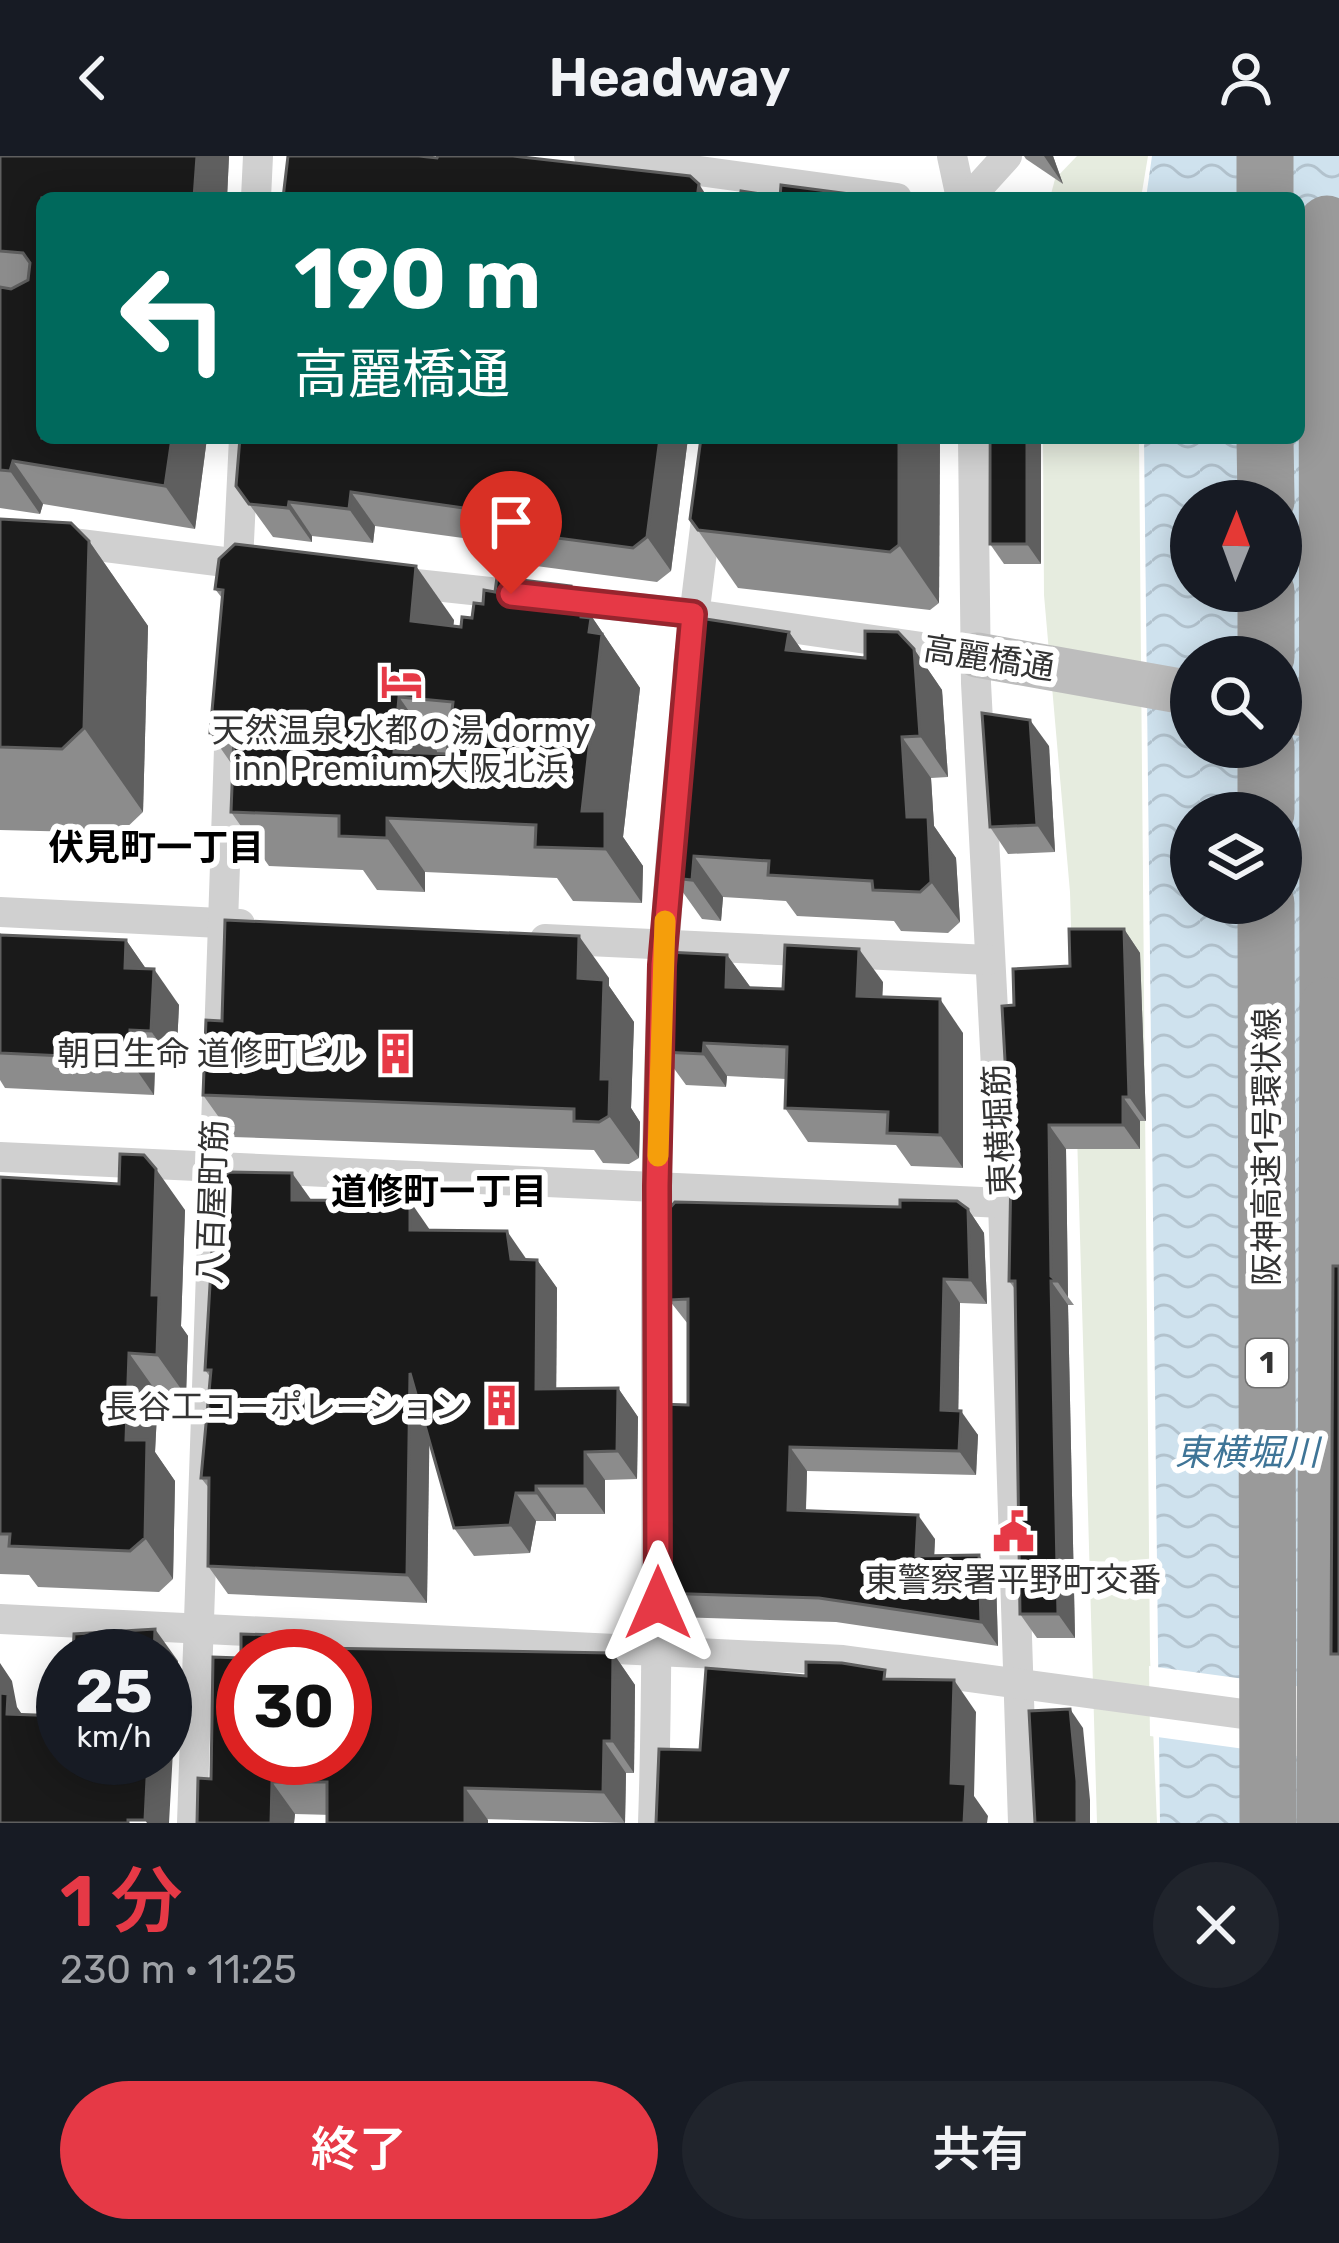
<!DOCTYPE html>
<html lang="ja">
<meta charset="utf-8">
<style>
body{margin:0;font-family:Rubik,"Noto Sans JP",sans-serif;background:#20242c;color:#f1f3f6;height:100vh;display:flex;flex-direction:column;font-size:45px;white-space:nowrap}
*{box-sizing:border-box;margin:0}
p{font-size:39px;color:#9ea1a6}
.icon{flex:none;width:66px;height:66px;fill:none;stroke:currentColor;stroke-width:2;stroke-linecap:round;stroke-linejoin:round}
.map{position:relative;height:1667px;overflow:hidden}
.side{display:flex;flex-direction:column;background:#171b24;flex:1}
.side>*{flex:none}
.banner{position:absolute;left:36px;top:36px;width:1269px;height:252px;border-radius:18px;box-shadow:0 6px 30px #0003;background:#00695c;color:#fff;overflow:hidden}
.needle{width:78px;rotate:1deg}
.fabs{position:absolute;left:1170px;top:324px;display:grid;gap:24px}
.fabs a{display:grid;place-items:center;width:132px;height:132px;border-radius:50%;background:#171b24;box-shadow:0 6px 30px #0003;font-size:60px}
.speed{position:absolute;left:36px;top:1473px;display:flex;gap:24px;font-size:60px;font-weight:700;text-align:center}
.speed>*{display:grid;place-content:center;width:156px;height:156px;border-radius:50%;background:#171b24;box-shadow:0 6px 30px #0003;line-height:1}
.speed small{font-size:30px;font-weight:400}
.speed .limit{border:18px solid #d22;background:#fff;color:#111}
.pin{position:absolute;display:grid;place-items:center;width:102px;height:102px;color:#fff;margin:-123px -51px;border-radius:50% 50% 50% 0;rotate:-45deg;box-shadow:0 0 12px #0007}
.pin .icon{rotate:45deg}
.me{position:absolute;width:132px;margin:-66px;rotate:0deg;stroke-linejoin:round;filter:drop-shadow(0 0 9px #0008)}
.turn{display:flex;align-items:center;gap:42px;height:252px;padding:0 60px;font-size:54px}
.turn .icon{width:156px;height:156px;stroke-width:2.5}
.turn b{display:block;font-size:84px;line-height:102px}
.round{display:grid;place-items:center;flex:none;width:126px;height:126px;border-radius:63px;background:#20242c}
.headline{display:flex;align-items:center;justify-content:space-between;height:204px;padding:0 60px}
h1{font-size:72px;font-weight:600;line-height:90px;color:#e63946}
.cta{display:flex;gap:24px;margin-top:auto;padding:24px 60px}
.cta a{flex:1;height:138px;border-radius:72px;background:#e63946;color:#fff;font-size:48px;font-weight:600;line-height:138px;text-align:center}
.cta a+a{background:#20242c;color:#f1f3f6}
header{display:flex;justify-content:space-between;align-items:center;height:156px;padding:0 60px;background:#171b24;font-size:54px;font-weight:600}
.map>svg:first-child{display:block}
.park{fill:#e6ecdf}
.water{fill:url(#water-waves);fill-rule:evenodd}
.pier{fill:#fff}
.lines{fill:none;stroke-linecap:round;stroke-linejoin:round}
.street{stroke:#d0d0d0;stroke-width:30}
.secondary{stroke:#bdbdbd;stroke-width:45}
.highway{stroke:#9a9a9a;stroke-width:57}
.highway-bridge{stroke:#9a9a9a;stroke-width:57}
.wall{fill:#8c8c8c}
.shaded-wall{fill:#5f5f5f}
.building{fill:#1a1a1a;stroke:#5f5f5f;stroke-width:3;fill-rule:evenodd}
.route-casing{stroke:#96252e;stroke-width:30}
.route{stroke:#e63946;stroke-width:21}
.slow{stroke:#f59e0b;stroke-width:21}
.labels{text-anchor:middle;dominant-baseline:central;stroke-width:12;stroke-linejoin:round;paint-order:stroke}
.shield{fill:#fff;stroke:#707070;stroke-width:3}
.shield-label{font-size:30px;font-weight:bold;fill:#333}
.street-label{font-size:33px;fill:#333;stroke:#fff}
.poi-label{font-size:33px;fill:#333;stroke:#fff}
.neighbourhood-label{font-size:36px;font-weight:bold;fill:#000;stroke:#fff}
.water-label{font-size:36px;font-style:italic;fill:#3f7597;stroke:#fff}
</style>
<header><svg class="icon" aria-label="back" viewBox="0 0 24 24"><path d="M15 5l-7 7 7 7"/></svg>Headway<svg class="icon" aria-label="person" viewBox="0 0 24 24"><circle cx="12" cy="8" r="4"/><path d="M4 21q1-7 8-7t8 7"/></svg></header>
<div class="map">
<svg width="1339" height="1667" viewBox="0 0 1339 1667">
<defs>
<pattern id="water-waves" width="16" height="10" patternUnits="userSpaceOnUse" patternTransform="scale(3)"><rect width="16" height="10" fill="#cfe2ee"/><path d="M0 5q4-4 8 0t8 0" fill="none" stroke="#b2c2cd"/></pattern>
</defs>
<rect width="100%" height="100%" fill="#fff"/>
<g class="park">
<path d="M1077,0H1148L1141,42H1050L1055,23Z"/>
<path d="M1043,282H1139L1150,1501L1157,1667H1097L1070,736L1044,439Z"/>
</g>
<path class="water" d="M1152,0H1339V1667H1160L1144,282H1299V42H1146ZM1191,345H1281V435H1191ZM1191,501H1281V591H1191ZM1191,657H1281V747H1191Z"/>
<path class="pier" d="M1149,1510L1339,1536V1606L1150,1580Z"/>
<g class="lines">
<g class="street">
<path d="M589,0L897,42"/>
<path d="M952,0L961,42"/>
<path d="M256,42L258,0"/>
<path d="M969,42L1007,0"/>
<path d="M973,282L976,527L1003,1047L1023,1667"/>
<path d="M0,378L257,410"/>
<path d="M388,425L693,458L977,499"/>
<path d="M237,426L244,282"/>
<path d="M688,510L716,282"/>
<path d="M0,756L240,768"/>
<path d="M545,783L989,804"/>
<path d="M0,1001L1003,1047"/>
<path d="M0,1463L843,1504L1280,1563"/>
<path d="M192,1667L230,564"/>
<path d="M653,1667C664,1337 643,1006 673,678"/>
</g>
<g class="secondary">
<path d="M977,499L1191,537"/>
<path d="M1281,554L1339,564"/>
</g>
<g class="highway">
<path d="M1265,0V42"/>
<path d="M1327,68L1328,850"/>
<path d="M1265,282L1266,345"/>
<path d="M1266,435V501"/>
<path d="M1266,591V657"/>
</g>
<g class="highway-bridge">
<path d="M1266,747L1268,1667"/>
<path d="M1325,1667L1328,850"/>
</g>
</g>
<g class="wall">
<path d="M0,0H229L227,42H42V282H207L195,373L43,348L40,358L0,352Z"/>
<path d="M1024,0H1053L1063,28L1026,3Z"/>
<path d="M688,282L671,415L657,426L521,408L507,388L375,370L373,387L312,380V386L273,381L236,330Z"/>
<path d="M701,282H940L939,447L930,454L738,432L690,363Z"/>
<path d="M990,282L1041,408H1004L990,388Z"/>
<path d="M0,363L89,385L148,470L143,656L121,677L0,674Z"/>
<path d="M571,430L640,532L623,681L643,710L642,747L573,745L557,722L425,716V736L377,734L363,714L269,710L231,656L233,610L210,577L222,442L215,433L454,464L453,470L461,471L472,462L483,448L495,436Z"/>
<path d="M789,476L803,496L865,502L914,493L942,534L948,621L931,622L934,670L956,702L960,766L948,777L901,775L894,765L797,760L786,745L723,741L721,765L702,763L662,707Z"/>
<path d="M1049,590L1055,696L1008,698L990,671Z"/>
<path d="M1124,773L1140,797L1146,965H1140V993H1066L1068,1141L1074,1149H1068L1075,1482H1037L1020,1458L1015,1133L1009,1125L1014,849Z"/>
<path d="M0,777L2,779L126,784L146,813L179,849L176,911L155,910L154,939L5,932L0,924Z"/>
<path d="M727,799L751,832L783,833L883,826L882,841L963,877V1012L911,1010L896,989L808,986L785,952L786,923L727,920L726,931L686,929L662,896Z"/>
<path d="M609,822V830L634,866L631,952L640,966L639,1002L629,1008L603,1007L594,994L233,981L203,939Z"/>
<path d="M0,1021L185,1054L181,1170L188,1180L186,1240L158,1238L155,1296L175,1325L173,1423L159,1436L38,1431L29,1419L0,1418Z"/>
<path d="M311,1044L430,1075L527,1104H537L557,1132L556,1233L618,1232L638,1261L637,1323L605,1324V1358H556V1365H536L530,1397L474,1400L454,1372L429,1285L427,1447L228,1438L208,1410L209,1332L201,1322L211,1222L205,1214Z"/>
<path d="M968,1053L984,1077L987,1148L960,1147L958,1254L978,1279L976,1319L807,1315L806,1355L935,1383L934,1400L996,1423L998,1490L836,1466L675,1461L658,1437L688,1249V1168L669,1144Z"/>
<path d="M327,1493L613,1497L635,1529L634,1617H626L625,1667L295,1658L294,1667H197L211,1623L241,1502Z"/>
</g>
<g class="shaded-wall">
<path d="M197,0H229L227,42H194Z"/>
<path d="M1044,0H1053L1063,28Z"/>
<path d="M699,28L708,42H697Z"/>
<path d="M172,282H207L195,373L165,330Z"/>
<path d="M660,282H688L671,415L647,381Z"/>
<path d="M899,282H940L939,447L899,389Z"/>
<path d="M1027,282H1041V408L1027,388Z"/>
<path d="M13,305L43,348L40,358L10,315Z"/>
<path d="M351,336L375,370L373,387L349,353Z"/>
<path d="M289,346L312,380V386L288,352Z"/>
<path d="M89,385L148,470L143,656L84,572Z"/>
<path d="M416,410L454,464L448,519L411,465Z"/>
<path d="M571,430L640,532L623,681L643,710L642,747L605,693L582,655L569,445Z"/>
<path d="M789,476L817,516L786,494Z"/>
<path d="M914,493L942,534L948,621L920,580Z"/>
<path d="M399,541L437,595L432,650L394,596Z"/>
<path d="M1030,564L1049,590L1055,696L1037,669Z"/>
<path d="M902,581L931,622L934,670L956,702L960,766L931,726L907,661Z"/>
<path d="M387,662L425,716V736L387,682Z"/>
<path d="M694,700L723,741L721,765L692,724Z"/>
<path d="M1124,773L1140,797L1146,965L1129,941Z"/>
<path d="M579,780L609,822V830L634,866L631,952L640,966L639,1002L609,960L578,822Z"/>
<path d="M126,784L151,820L125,812Z"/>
<path d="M859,793L883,826L881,873L857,840Z"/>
<path d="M727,799L751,832L726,831Z"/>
<path d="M154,813L179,849L176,911L151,875Z"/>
<path d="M940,843L963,877V1012L940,979Z"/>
<path d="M130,874L155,910L154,939L129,903Z"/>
<path d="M704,887L727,920L726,931L703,898Z"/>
<path d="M1123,941L1140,965V993L1123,969Z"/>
<path d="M1049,969L1066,993L1068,1141L1057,1125L1051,1120Z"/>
<path d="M156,1013L185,1054L181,1170L188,1180L186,1240L157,1199L152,1139Z"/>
<path d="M292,1017L312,1045L292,1044Z"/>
<path d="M410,1045L430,1074H410Z"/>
<path d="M968,1053L984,1077L987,1148L970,1124Z"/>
<path d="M507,1075L527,1104L511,1103Z"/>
<path d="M537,1104L557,1132L556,1262L536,1233Z"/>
<path d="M944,1123L960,1147L958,1278L941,1254Z"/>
<path d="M1051,1125L1068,1149L1075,1482L1058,1458Z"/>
<path d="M129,1197L158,1238L155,1296L175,1325L173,1423L145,1382L126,1284Z"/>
<path d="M410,1217L430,1246L427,1447L407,1419Z"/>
<path d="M618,1232L638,1261L637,1323L617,1295Z"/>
<path d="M961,1255L978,1279L976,1319L959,1295Z"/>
<path d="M790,1291L807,1315L805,1378L788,1354Z"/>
<path d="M585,1296L605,1324V1358L585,1330Z"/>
<path d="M536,1330L556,1358V1365L536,1337Z"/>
<path d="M516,1337L536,1365L530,1397L510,1369Z"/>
<path d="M918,1359L935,1383L933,1425L916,1400Z"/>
<path d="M979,1399L996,1423L998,1490L981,1466Z"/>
<path d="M155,1473L178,1505L169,1667H147L145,1664L148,1602H165V1500H154Z"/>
<path d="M613,1497L635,1529L634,1617L612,1585Z"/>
<path d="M0,1507L12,1525L17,1551L30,1570L7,1558L0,1540Z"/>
<path d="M954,1524L976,1556L974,1640L988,1660L987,1667H964L951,1627Z"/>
<path d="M1070,1553L1083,1572L1090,1644V1667H1077Z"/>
<path d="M604,1585L626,1617L625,1667L603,1636Z"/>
<path d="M272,1626L295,1658L294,1667H271Z"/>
<path d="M465,1632L488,1664V1667H465Z"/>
</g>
<g class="building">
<path d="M0,0H197L194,42H42V282H172L165,330L13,305L10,315L0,314V131L11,133L28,124L30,107L23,97L0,95Z"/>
<path d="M288,0H419L437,2L438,0H513L690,20L699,28L697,42H283Z"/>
<path d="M781,29L850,38L849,42H740L741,35L780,41Z"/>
<path d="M240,282H660L647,381L633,392L497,374L499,357L351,336L349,353L289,346L288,352L249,348L236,330Z"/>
<path d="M701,282H899V389L890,396L698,374L690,363Z"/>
<rect x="990" y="282" width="37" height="106"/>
<path d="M0,363L71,367L89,385L84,572L62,593L0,591Z"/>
<path d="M235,388L416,410L411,465L461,471L462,461L472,462L474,447L483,448L484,434L495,436L497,421L571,430L569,445L582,446L581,461L591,462L589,476L602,478L582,655H605V693L535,691L536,669L387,662V682L339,680V660L231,656L234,579L210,577L223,434L215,433L219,403ZM399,541L453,546L447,598L394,596Z"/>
<path d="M693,461L789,476L786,494L865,502V475L898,476L914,493L920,580L902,581L907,661H928L931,726L920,736L873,734L872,725L768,719L769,705L694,700L692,724L673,722L662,707Z"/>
<path d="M982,557L1030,564L1037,669L990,671Z"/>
<path d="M225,764L579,780L578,822L604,824L601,923H610L609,960L599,966L574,965V953L203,939L206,864L222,865Z"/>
<path d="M1069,773H1124L1129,941H1123V969H1049L1051,1120L1057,1125H1051L1058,1458H1020L1015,1125H1009L1011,1012L1002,850L1014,849L1013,813L1070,810Z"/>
<path d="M0,779L126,784L125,812L154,813L151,875L130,874L129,903L0,897Z"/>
<path d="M785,789L859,793L857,840L940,843V979L887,977L888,956L785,952L787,891L704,887L703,898L662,896L667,796L727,799L726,831L783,833Z"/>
<path d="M120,998L144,999L156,1013L152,1139H159L157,1199L129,1197L126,1284H147L145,1382L130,1395L9,1390L10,1378H0V1021L119,1028Z"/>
<path d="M229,1016L292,1017V1044L410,1045V1074L507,1075L511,1103L537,1104L536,1233L618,1232L617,1295L585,1296V1330H536V1337H516L510,1369L454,1372L410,1217L407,1419L208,1410L209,1322H201L211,1214H205L216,1026Z"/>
<path d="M900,1044L957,1045L968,1053L970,1124L944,1123L941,1254L961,1255L959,1295L790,1291L788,1354L918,1359L916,1400L979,1399L981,1466L819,1442L658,1437L660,1248L688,1249V1143L669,1144L668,1054L675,1046L900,1051Z"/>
<path d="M1333,1110H1339V1498H1331Z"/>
<path d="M155,1473L154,1500H73L74,1478Z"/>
<path d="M241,1478L317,1480V1492L613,1497L612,1585H604L603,1636L465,1632V1667H327V1626H272L271,1667H197L198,1622L211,1623L213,1501L241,1502ZM243,1500H345V1602H243Z"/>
<path d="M806,1506L842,1507L885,1514L884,1523L954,1524L951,1627L966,1628L964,1667H656L659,1593L700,1594L706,1512L806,1520Z"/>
<path d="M0,1537L8,1538L7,1558L63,1560V1602H148L145,1664H128V1667H0Z"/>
<path d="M1070,1553L1077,1625V1667H1035L1029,1555Z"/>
</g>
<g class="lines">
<defs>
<path id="route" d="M511,438L693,458L662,809L657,1030L658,1447"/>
</defs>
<use href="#route" class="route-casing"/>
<use href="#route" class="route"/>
<path class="slow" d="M658,1000L665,765"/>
</g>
<defs>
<symbol id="hotel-bare" viewBox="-9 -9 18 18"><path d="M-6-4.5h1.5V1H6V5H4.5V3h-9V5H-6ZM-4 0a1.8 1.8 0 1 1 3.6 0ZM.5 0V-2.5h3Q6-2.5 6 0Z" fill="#e63946" stroke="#fff" stroke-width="2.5" paint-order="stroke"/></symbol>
<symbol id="building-bare" viewBox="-9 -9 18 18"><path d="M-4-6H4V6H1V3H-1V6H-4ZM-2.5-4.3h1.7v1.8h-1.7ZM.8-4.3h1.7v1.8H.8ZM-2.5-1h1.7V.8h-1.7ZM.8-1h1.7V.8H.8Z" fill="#e63946" stroke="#fff" stroke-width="2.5" paint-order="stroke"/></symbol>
<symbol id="civic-bare" viewBox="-9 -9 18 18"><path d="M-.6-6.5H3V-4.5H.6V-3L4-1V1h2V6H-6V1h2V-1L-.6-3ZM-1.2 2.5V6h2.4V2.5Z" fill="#e63946" stroke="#fff" stroke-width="2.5" paint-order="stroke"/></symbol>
</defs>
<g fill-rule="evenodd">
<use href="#hotel-bare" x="372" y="496" width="59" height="59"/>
<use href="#building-bare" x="366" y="868" width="59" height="59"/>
<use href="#building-bare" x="472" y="1220" width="59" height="59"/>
<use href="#civic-bare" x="984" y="1346" width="59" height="59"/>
</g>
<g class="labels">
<rect class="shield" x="1246" y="1183" width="42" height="48" rx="9"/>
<g class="shield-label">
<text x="1267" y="1207">1</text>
</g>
<g class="street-label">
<text transform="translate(989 502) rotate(9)">高麗橋通</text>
<text transform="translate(999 974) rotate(-93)">東横堀筋</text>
<text transform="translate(1266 991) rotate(-90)">阪神高速1号環状線</text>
<text transform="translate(212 1046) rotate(-88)">八百屋町筋</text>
</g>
<g class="poi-label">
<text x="401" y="574">天然温泉 水都の湯 dormy<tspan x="401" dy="38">inn Premium 大阪北浜</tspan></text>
<text x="362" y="897" text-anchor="end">朝日生命 道修町ビル</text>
<text x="467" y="1250" text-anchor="end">長谷工コーポレーション</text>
<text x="1013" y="1423">東警察署平野町交番</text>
</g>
<g class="neighbourhood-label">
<text x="156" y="691">伏見町一丁目</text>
<text x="439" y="1035">道修町一丁目</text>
</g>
<g class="water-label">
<text x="1247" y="1296">東横堀川</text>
</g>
</g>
</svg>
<div class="fabs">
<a><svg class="needle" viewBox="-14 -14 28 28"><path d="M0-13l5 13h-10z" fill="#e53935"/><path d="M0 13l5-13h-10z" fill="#9ea1a6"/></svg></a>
<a><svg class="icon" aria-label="search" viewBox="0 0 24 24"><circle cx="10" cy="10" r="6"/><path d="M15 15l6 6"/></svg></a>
<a><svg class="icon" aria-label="layers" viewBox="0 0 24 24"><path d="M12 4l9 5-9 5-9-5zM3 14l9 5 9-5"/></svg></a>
</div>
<div class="speed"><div>25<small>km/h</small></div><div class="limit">30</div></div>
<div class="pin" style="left:511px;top:438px;background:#d93025"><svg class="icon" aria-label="arrive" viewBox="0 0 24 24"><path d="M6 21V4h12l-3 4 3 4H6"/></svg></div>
<svg class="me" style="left:658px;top:1447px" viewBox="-20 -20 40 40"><path d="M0-17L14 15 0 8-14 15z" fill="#e63946" stroke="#fff" stroke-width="4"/></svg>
<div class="banner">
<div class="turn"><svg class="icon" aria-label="left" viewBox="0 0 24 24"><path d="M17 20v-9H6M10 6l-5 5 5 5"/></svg><div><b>190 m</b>高麗橋通</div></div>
</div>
</div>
<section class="side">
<div class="headline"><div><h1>1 分</h1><p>230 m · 11:25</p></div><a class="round"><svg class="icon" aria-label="close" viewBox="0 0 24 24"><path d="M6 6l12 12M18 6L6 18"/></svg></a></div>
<div class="cta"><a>終了</a><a>共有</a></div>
</section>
